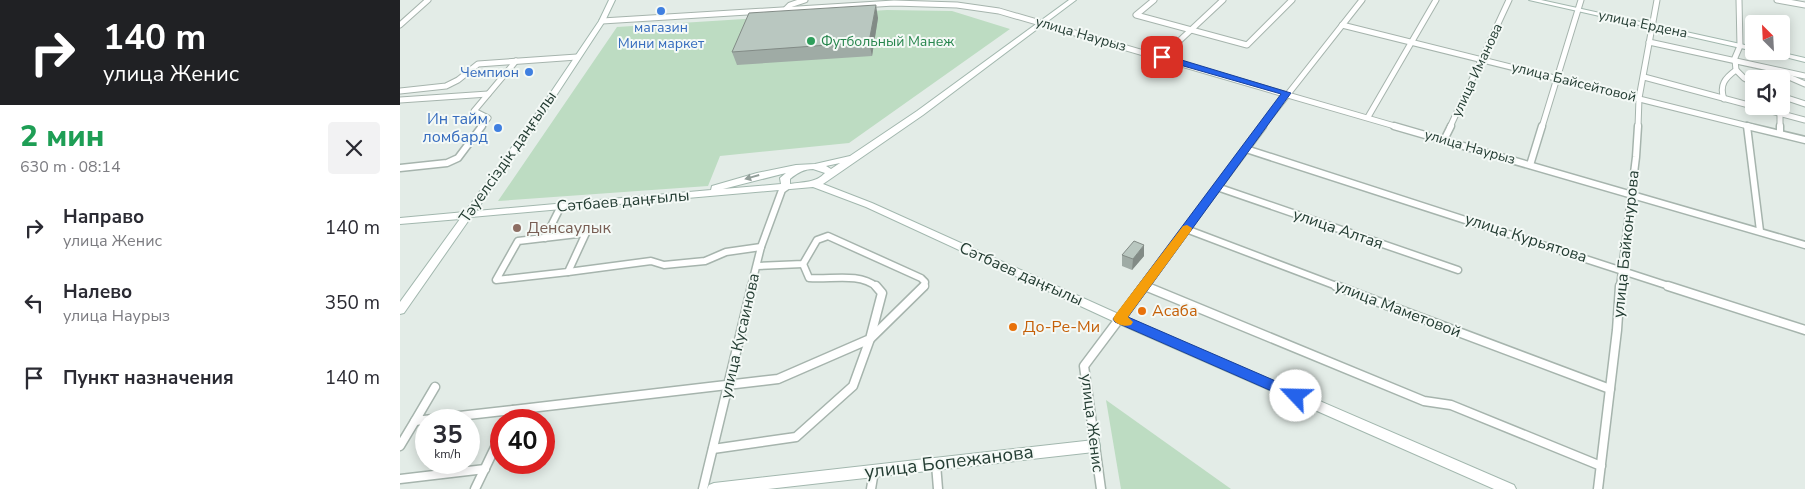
<!DOCTYPE html>
<html lang="ru">
<meta charset="utf-8">
<style>
body{margin:0;font-family:"Nunito Sans",sans-serif;background:#f2f2f3;color:#2b2b33;height:100vh;display:flex;flex-direction:column;font-size:19px;white-space:nowrap}
*{box-sizing:border-box;margin:0}
p{font-size:16px;color:#7c7c81}
.icon{flex:none;width:28px;height:28px;fill:none;stroke:currentColor;stroke-width:2;stroke-linecap:round;stroke-linejoin:round}
.map{position:relative;flex:1;overflow:hidden}
.sheet{display:flex;flex-direction:column;background:#fff;width:400px}
.sheet>*{flex:none}
.top-card{background:#202124;color:#fff;overflow:hidden}
.needle{width:32px;rotate:336deg}
.tools{position:absolute;left:1345px;top:15px;display:grid;gap:10px}
.tools a{display:grid;place-items:center;width:45px;height:45px;border-radius:5px;background:#fff;box-shadow:0 2px 12px #0003;font-size:25px}
.speed{position:absolute;left:15px;top:409px;display:flex;gap:10px;font-size:25px;font-weight:700;text-align:center}
.speed>*{display:grid;place-content:center;width:65px;height:65px;border-radius:50%;background:#fff;box-shadow:0 2px 12px #0003;line-height:1}
.speed small{font-size:12px;font-weight:400}
.speed .limit{border:8px solid #d22;background:#fff;color:#111}
.pin{position:absolute;display:grid;place-items:center;width:42px;height:42px;color:#fff;margin:-21px;border-radius:10px;box-shadow:0 2px 8px #0006}
.me{position:absolute;width:55px;margin:-28px;rotate:294deg;stroke-linejoin:round;filter:drop-shadow(0 0 4px #0008)}
.turn{display:flex;align-items:center;gap:18px;height:105px;padding:0 20px;font-size:22px}
.turn .icon{width:65px;height:65px;stroke-width:2.5}
.turn b{display:block;font-size:35px;line-height:42px}
.round{display:grid;place-items:center;flex:none;width:52px;height:52px;border-radius:5px;background:#f2f2f3}
.headline{display:flex;align-items:center;justify-content:space-between;height:85px;padding:0 20px}
h1{font-size:30px;font-weight:800;line-height:38px;color:#1e9e55}
ul{padding:0;list-style:none}
li{display:flex;align-items:center;gap:15px;height:75px;padding:0 20px}
li div{flex:1}
li b{display:block;font-size:19px}
li em{font-style:normal}
main{display:flex;flex:1;min-height:0}
.map>svg:first-child{display:block}
.green{fill:#bddcc2}
.lines{fill:none;stroke-linecap:round;stroke-linejoin:round}
.street-far2-casing{stroke:#a6b4ad;stroke-width:7}
.street-far1-casing{stroke:#a6b4ad;stroke-width:9}
.street-casing{stroke:#a6b4ad;stroke-width:11}
.secondary-casing{stroke:#a2b7ae;stroke-width:2}
.street-far2{stroke:#fff;stroke-width:5}
.street-far1{stroke:#fff;stroke-width:6}
.street{stroke:#fff;stroke-width:8}
.secondary{fill:#fff;fill-rule:evenodd}
.wall{fill:#9faba5}
.shaded-wall{fill:#828b86}
.building{fill:#b9c7c0;stroke:#828b86}
.oneway{fill:#929e99}
.route{fill:#2563eb;stroke:#184099}
.slow{fill:#f59e0b}
.shop-dot{fill:#3f7fe0;stroke:#f4f9f6;stroke-width:2}
.leisure-dot{fill:#2e9e5b;stroke:#f4f9f6;stroke-width:2}
.education-dot{fill:#8d6e63;stroke:#f4f9f6;stroke-width:2}
.food-dot{fill:#e8710a;stroke:#f4f9f6;stroke-width:2}
.labels{text-anchor:middle;dominant-baseline:central;stroke-width:4;stroke-linejoin:round;paint-order:stroke}
.far-street-label{font-size:14px;fill:#243d33;stroke:#f4f9f6}
.far-shop-label{font-size:14px;fill:#366cbe;stroke:#f4f9f6}
.far-leisure-label{font-size:14px;fill:#27864d;stroke:#f4f9f6;text-anchor:start}
.shop-label{font-size:16px;fill:#366cbe;stroke:#f4f9f6;text-anchor:end}
.street-label{font-size:16px;fill:#243d33;stroke:#f4f9f6}
.education-label{font-size:16px;fill:#785e54;stroke:#f4f9f6;text-anchor:start}
.food-label{font-size:16px;fill:#c56008;stroke:#f4f9f6;text-anchor:start}
.near-street-label{font-size:19px;fill:#243d33;stroke:#f4f9f6}
</style>
<main>
<section class="sheet">
<div class="top-card">
<div class="turn"><svg class="icon" aria-label="right" viewBox="0 0 24 24"><path d="M7 20v-9h11M14 6l5 5-5 5"/></svg><div><b>140 m</b>улица Женис</div></div>
</div>
<div class="headline"><div><h1>2 мин</h1><p>630 m · 08:14</p></div><a class="round"><svg class="icon" aria-label="close" viewBox="0 0 24 24"><path d="M6 6l12 12M18 6L6 18"/></svg></a></div>
<ul>
<li><svg class="icon" aria-label="right" viewBox="0 0 24 24"><path d="M7 20v-9h11M14 6l5 5-5 5"/></svg><div><b>Направо</b><p>улица Женис</p></div><em>140 m</em></li>
<li><svg class="icon" aria-label="left" viewBox="0 0 24 24"><path d="M17 20v-9H6M10 6l-5 5 5 5"/></svg><div><b>Налево</b><p>улица Наурыз</p></div><em>350 m</em></li>
<li><svg class="icon" aria-label="arrive" viewBox="0 0 24 24"><path d="M6 21V4h12l-3 4 3 4H6"/></svg><div><b>Пункт назначения</b></div><em>140 m</em></li>
</ul>
</section>
<div class="map">
<svg width="1405" height="489" viewBox="0 0 1405 489">
<rect width="100%" height="100%" fill="#e3ece7"/>
<g class="green">
<path d="M487,10L552,11L610,29L449,143L320,156L308,186L98,201L217,27Z"/>
<path d="M706,400L831,489H721Z"/>
</g>
<g class="lines">
<defs>
<g id="street-far2">
<path d="M754,0L736,15L847,45L892,0"/>
<path d="M1377,0L1405,5"/>
<path d="M386,9L390,5L405,0"/>
<path d="M202,21L494,3L557,5L599,11L998,127"/>
<path d="M0,25L28,0"/>
<path d="M942,25L1352,127"/>
<path d="M1249,42L1405,76"/>
<path d="M762,57L823,0"/>
<path d="M1334,60L1340,46L1339,0"/>
<path d="M1336,70L1344,78L1354,83"/>
<path d="M1382,74L1405,84"/>
<path d="M1244,77L1405,120"/>
<path d="M0,91L46,86L58,80L78,64L177,57"/>
<path d="M1381,96L1405,104"/>
<path d="M1324,99C1319,85 1325,78 1336,70L1335,60"/>
<path d="M0,100L88,94"/>
<path d="M1380,114V127"/>
<path d="M968,117L1036,0"/>
<path d="M81,127L88,118L74,111L116,61"/>
<path d="M862,127L962,0"/>
<path d="M1050,127L1109,0"/>
<path d="M1142,127L1181,0"/>
<path d="M1238,127L1239,98L1257,0"/>
</g>
<g id="street-far1">
<path d="M994,126L1405,245"/>
<path d="M1347,126L1405,140"/>
<path d="M1347,126L1360,231"/>
<path d="M1380,126V133"/>
<path d="M1044,140L1051,126"/>
<path d="M846,149L1272,287"/>
<path d="M1130,165L1142,126"/>
<path d="M0,168L47,163L58,158L82,126"/>
<path d="M817,187L1058,270"/>
<path d="M786,229L939,287"/>
<path d="M186,233L168,272L96,280L118,241Z"/>
<path d="M145,238L161,206"/>
<path d="M403,264L409,278C431,280 458,272 477,287"/>
<path d="M357,266L403,264L417,240L428,236L521,278L525,282L524,287"/>
<path d="M168,272L251,261L264,265L305,261L326,252L361,247"/>
<path d="M744,285L748,287"/>
<path d="M351,287L361,247L382,190L386,187"/>
<path d="M743,287L863,126"/>
<path d="M1220,287L1236,157L1238,126"/>
</g>
<g id="street">
<path d="M745,286L1024,401L1051,405L1201,466"/>
<path d="M936,286L1210,389"/>
<path d="M1268,286L1405,330"/>
<path d="M35,387L15,421L113,410"/>
<path d="M108,420L113,410L378,379L470,339L482,293L476,286"/>
<path d="M0,446L15,421"/>
<path d="M313,449L396,437L453,386L470,339L524,286"/>
<path d="M536,464L538,489"/>
<path d="M0,479L85,469"/>
<path d="M75,489L101,435"/>
<path d="M303,489L352,286"/>
<path d="M471,489L474,471"/>
<path d="M701,489L684,366L744,286"/>
<path d="M1198,489L1217,330L1220,286"/>
</g>
<g id="secondary">
<path d="M209,0H215L205,21L150,105L76,211L311,190L312,186L357,173L396,165L415,164L450,156L517,111L669,0H676L523,115L423,184L472,203L723,316L1114,485L1116,489H1094L715,322L466,207L413,187L71,217L4,313L0,314V302L60,219L0,224V218L65,212L143,104L199,21ZM440,163L431,169L426,166ZM413,169L425,173C416,183 403,182 390,184V179C397,173 404,169 413,169ZM386,173L380,178L381,184L323,189Z"/>
<path d="M1129,0H1141L1354,47V51Z"/>
<path d="M1361,51H1375L1405,58V62Z"/>
<path d="M694,440L699,442L700,446L699,450L694,452L368,489H307L309,485L314,483Z"/>
</g>
</defs>
<use href="#street-far2" class="street-far2-casing"/>
<use href="#street-far1" class="street-far1-casing"/>
<use href="#street" class="street-casing"/>
<use href="#secondary" class="secondary-casing"/>
<use href="#street-far2" class="street-far2"/>
<use href="#street-far1" class="street-far1"/>
<use href="#street" class="street"/>
<use href="#secondary" class="secondary"/>
</g>
<g class="wall">
<path d="M478,18L472,56L337,65L332,52Z"/>
<path d="M722,255L744,256L732,270L722,266Z"/>
</g>
<g class="shaded-wall">
<path d="M476,5L478,18L472,56L469,42Z"/>
<path d="M744,245V256L732,270L733,259Z"/>
</g>
<g class="building">
<path d="M476,5L469,42L332,52L349,13Z"/>
<path d="M734,241L744,245L733,259L722,255Z"/>
</g>
<defs><path id="oneway-solid" d="M-6-.8H1V-3.2L6.5 0L1 3.2V.8H-6Z" transform="scale(1.25)"/></defs>
<use class="oneway" href="#oneway-solid" transform="translate(352 177) rotate(164)"/>
<path class="route" d="M759,55H765L891,93L728,317L901,392L903,396L901,400L896,402L892,400L715,322L713,319L881,94L759,59Z"/>
<path class="slow" d="M787,225L792,228L791,231L728,317L733,322L731,325C725,327 716,325 713,319L715,315L783,226Z"/>
<g class="shop-dot">
<circle cx="261" cy="11" r="5"/>
<circle cx="129" cy="72" r="5"/>
<circle cx="98" cy="128" r="5"/>
</g>
<circle class="leisure-dot" cx="411" cy="41" r="5"/>
<circle class="education-dot" cx="117" cy="228" r="5"/>
<g class="food-dot">
<circle cx="742" cy="311" r="5"/>
<circle cx="613" cy="327" r="5"/>
</g>
<g class="labels">
<g class="far-street-label">
<text transform="translate(1243 24) rotate(12)">улица Ердена</text>
<text transform="translate(681 34) rotate(16)">улица Наурыз</text>
<text transform="translate(1077 70) rotate(-65)">улица Иманова</text>
<text transform="translate(1174 82) rotate(14)">улица Байсейтовой</text>
<text transform="translate(1070 147) rotate(16)">улица Наурыз</text>
</g>
<g class="far-shop-label">
<text x="261" y="27">магазин<tspan x="261" dy="16">Мини маркет</tspan></text>
<text x="119" y="72" text-anchor="end">Чемпион</text>
</g>
<g class="far-leisure-label">
<text x="421" y="41">Футбольный Манеж</text>
</g>
<g class="shop-label">
<text x="88" y="119">Ин тайм<tspan x="88" dy="18">ломбард</tspan></text>
</g>
<g class="street-label">
<text transform="translate(108 157) rotate(-55)">Тәуелсіздік даңғылы</text>
<text transform="translate(223 201) rotate(-5)">Сәтбаев даңғылы</text>
<text transform="translate(938 229) rotate(19)">улица Алтая</text>
<text transform="translate(1126 238) rotate(18)">улица Курьятова</text>
<text transform="translate(1226 244) rotate(-84)">улица Байконурова</text>
<text transform="translate(621 274) rotate(24)">Сәтбаев даңғылы</text>
<text transform="translate(998 309) rotate(21)">улица Маметовой</text>
<text transform="translate(340 336) rotate(-77)">улица Кусаинова</text>
<text transform="translate(692 423) rotate(83)">улица Женис</text>
</g>
<g class="education-label">
<text x="127" y="228">Денсаулык</text>
</g>
<g class="food-label">
<text x="752" y="311">Асаба</text>
<text x="623" y="327">До-Ре-Ми</text>
</g>
<g class="near-street-label">
<text transform="translate(549 462) rotate(-7)">улица Бопежанова</text>
</g>
</g>
</svg>
<div class="tools">
<a><svg class="needle" viewBox="-14 -14 28 28"><path d="M0-13l5 13h-10z" fill="#e53935"/><path d="M0 13l5-13h-10z" fill="#7c7c81"/></svg></a>
<a><svg class="icon" aria-label="sound" viewBox="0 0 24 24"><path d="M4 9h4l5-4v14l-5-4H4zM17 9q2 3 0 6"/></svg></a>
</div>
<div class="speed"><div>35<small>km/h</small></div><div class="limit">40</div></div>
<div class="pin" style="left:762px;top:57px;background:#d93025"><svg class="icon" aria-label="arrive" viewBox="0 0 24 24"><path d="M6 21V4h12l-3 4 3 4H6"/></svg></div>
<svg class="me" style="left:896px;top:396px" viewBox="-20 -20 40 40"><circle r="19" fill="#fff"/><path d="M0-13L10 11 0 6-10 11z" fill="#2563eb"/></svg>
</div>
</main>
